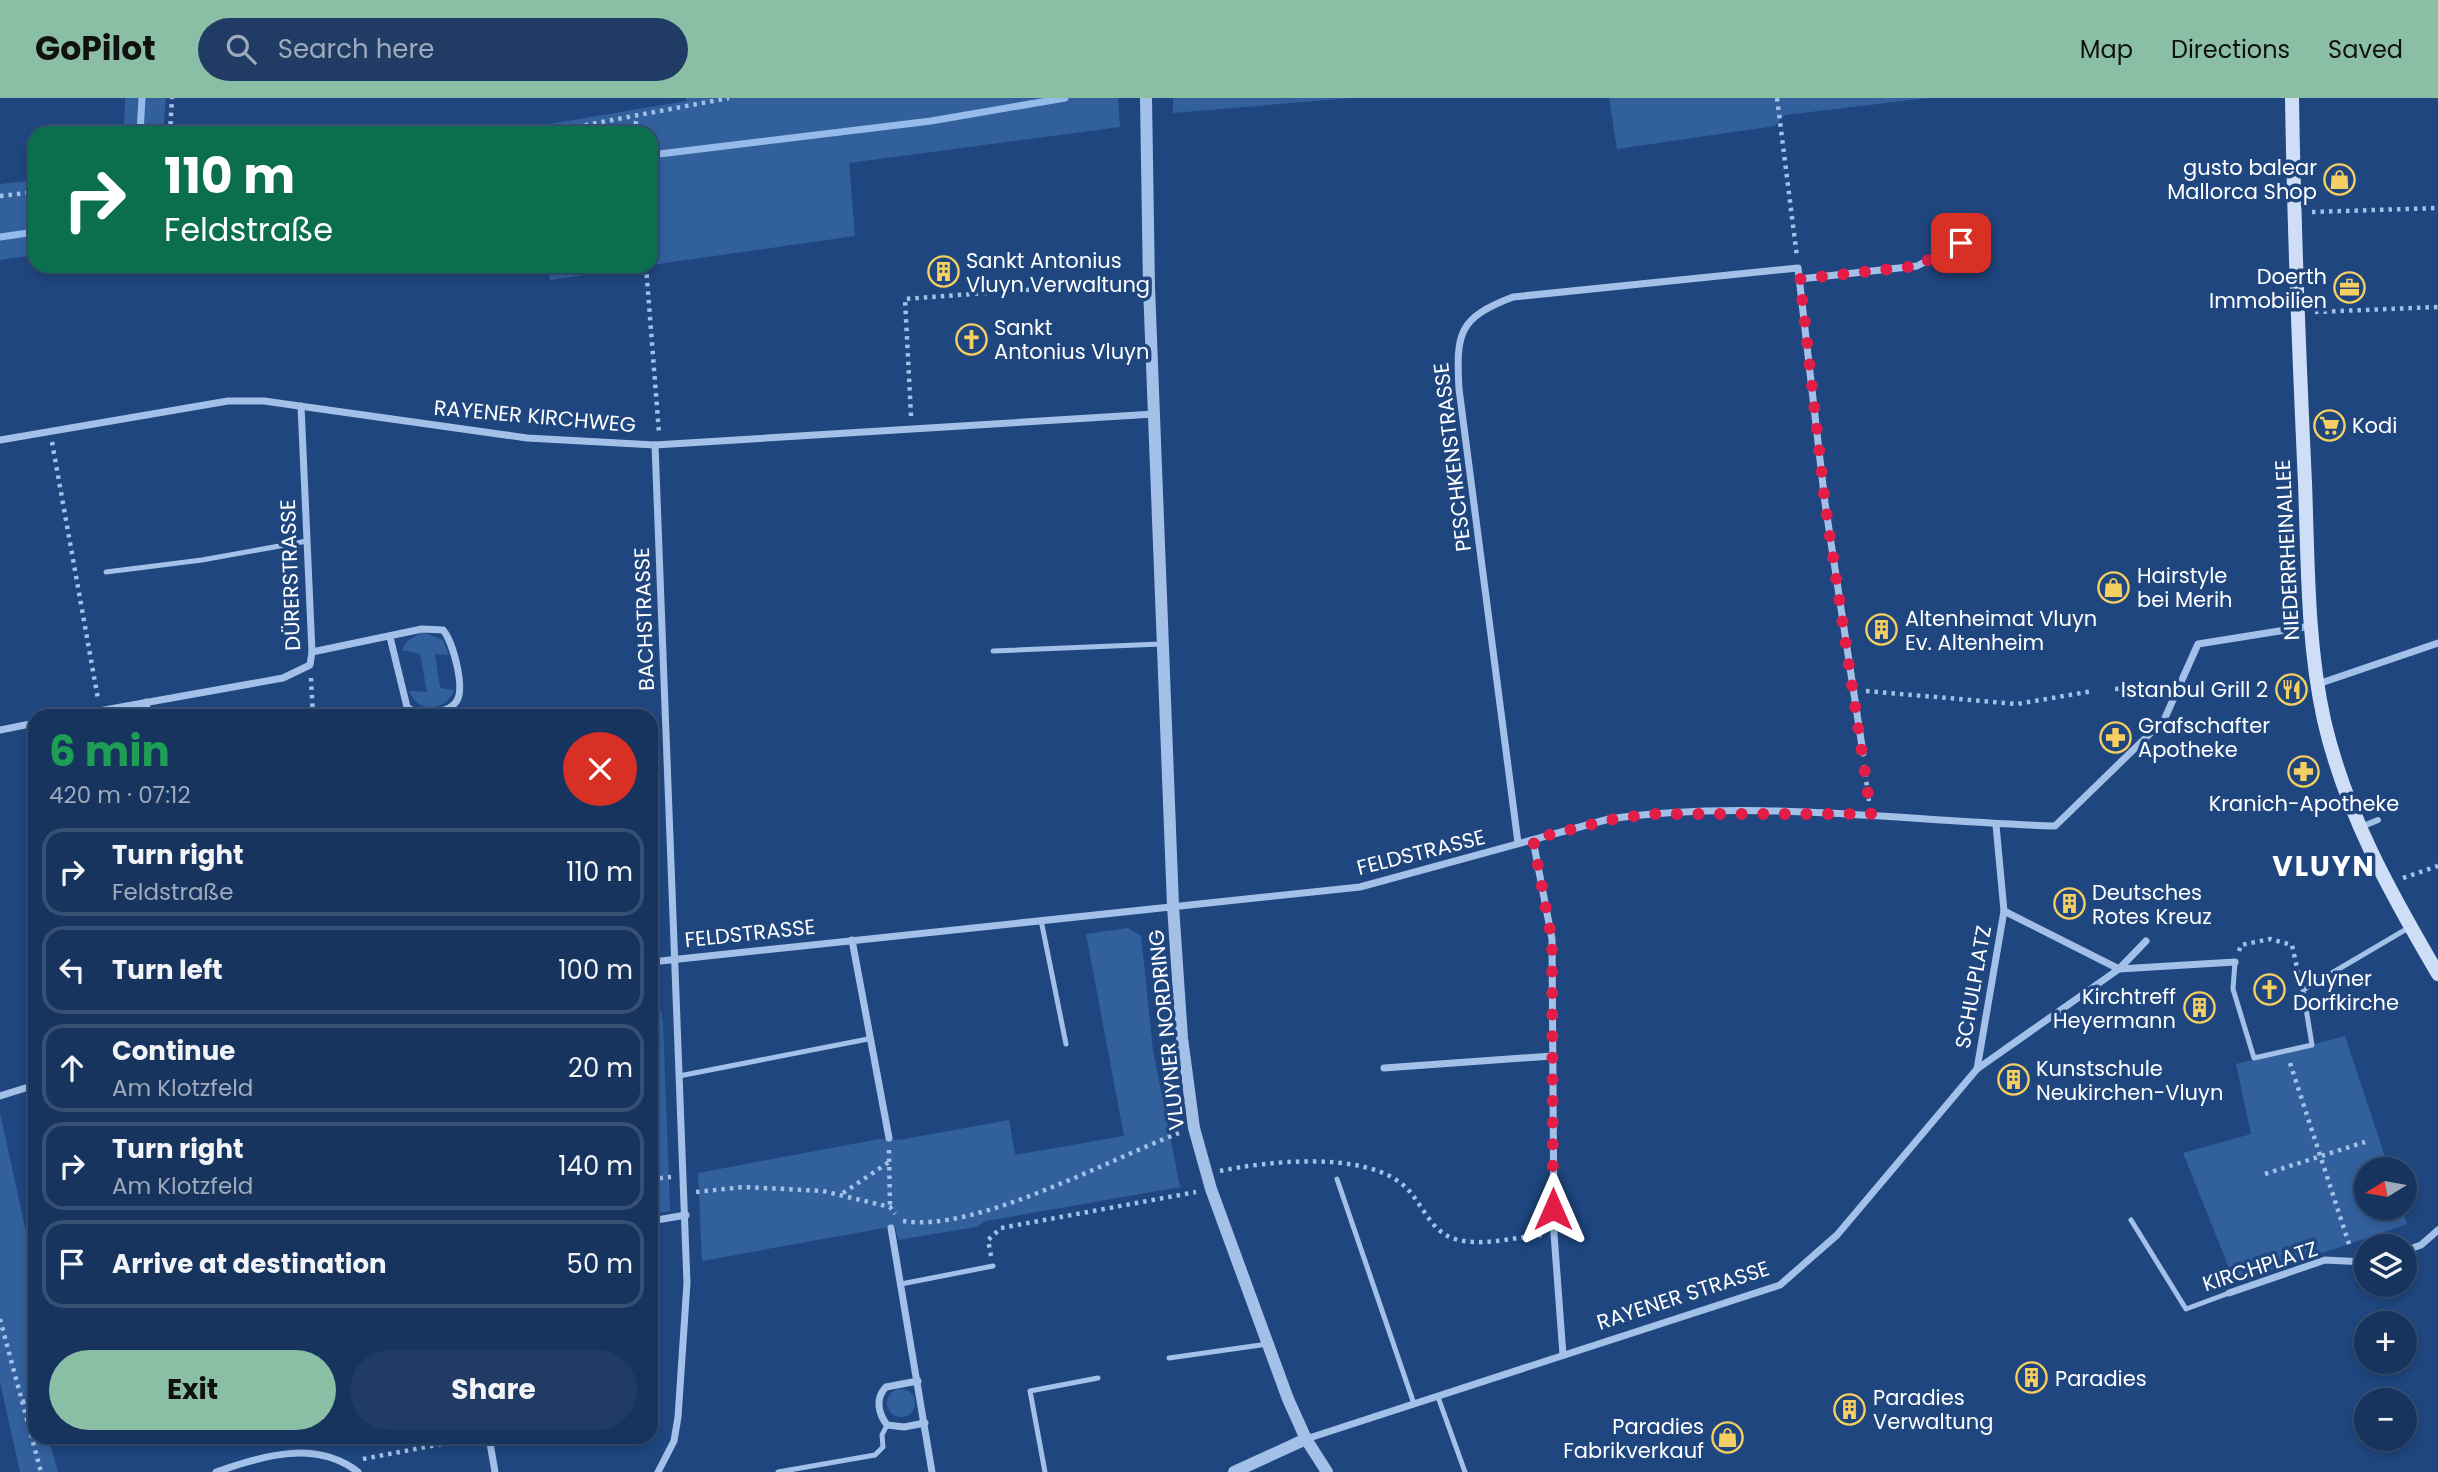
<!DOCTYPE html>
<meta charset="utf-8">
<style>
body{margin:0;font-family:Poppins,sans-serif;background:#203c64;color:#f1f3f6;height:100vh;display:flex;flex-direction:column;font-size:26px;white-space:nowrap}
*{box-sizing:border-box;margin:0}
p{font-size:23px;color:#9eaabc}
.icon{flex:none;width:38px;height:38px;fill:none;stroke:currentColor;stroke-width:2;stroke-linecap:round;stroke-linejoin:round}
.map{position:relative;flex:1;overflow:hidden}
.sheet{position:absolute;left:28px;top:611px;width:630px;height:735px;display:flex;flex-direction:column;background:#17345e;border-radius:21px;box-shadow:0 4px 10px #0003,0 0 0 2px #364f73}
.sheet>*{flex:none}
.guide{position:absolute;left:28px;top:28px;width:630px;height:147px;border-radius:21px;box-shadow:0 4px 10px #0003,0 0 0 2px #364f73;background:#0b6e4f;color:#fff;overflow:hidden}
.needle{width:46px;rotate:259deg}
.tools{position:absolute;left:2354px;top:1059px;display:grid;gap:14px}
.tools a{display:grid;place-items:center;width:63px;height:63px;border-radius:50%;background:#17345e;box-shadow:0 4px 10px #0003,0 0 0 2px #364f73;font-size:35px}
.pin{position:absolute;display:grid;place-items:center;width:60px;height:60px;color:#fff;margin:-30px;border-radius:14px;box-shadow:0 4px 10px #0006}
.me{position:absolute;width:77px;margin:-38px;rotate:0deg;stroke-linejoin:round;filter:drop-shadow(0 0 5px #0008)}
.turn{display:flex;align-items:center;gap:24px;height:147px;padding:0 21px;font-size:32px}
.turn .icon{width:91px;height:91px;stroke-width:2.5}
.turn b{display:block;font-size:49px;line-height:60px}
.round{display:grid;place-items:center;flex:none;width:74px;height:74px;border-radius:37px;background:#203c64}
.overview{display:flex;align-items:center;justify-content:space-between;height:119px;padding:0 21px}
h1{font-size:42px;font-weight:700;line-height:52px;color:#1e9e55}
.button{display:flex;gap:14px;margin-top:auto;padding:14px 21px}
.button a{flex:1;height:80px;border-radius:42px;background:#8abfa5;color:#111;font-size:28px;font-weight:700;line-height:80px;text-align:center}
.button a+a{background:#203c64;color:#f1f3f6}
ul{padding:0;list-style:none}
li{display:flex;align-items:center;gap:21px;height:88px;margin:0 14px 10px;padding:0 7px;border:4px solid #364f73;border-radius:21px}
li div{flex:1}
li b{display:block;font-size:26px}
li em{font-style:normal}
header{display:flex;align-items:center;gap:42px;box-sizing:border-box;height:98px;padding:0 35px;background:#8abfa5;color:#111}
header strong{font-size:33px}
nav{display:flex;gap:38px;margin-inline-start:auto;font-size:24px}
.search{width:490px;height:63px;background:#203c64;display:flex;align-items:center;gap:18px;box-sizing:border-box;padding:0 24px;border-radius:38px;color:#9eaabc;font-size:26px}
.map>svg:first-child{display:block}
.green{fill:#32609d}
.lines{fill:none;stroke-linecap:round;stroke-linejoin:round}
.stream{stroke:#96bbe9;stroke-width:7}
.path{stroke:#a3c0e8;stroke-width:4.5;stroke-dasharray:3.5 5;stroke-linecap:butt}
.service{stroke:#a3c0e8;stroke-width:5}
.pedestrian{stroke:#a3c0e8;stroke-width:6}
.minor{stroke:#a3c0e8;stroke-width:7}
.tertiary{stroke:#a3c0e8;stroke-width:12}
.secondary{stroke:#cddef6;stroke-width:14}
.route{stroke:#e11d48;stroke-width:12;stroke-dasharray:0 21.6}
.labels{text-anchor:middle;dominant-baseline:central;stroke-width:7;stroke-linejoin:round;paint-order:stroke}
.poi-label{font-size:21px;fill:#fff;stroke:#1f467e;text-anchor:start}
.street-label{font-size:21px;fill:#fff;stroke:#1f467e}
.district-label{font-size:28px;font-weight:bold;letter-spacing:2px;fill:#fff;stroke:#1f467e}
</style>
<header>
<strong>GoPilot</strong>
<div class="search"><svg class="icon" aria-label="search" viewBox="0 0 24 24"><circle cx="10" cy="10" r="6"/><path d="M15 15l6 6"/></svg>Search here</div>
<nav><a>Map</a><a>Directions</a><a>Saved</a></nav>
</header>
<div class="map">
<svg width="2438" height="1374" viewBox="0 0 2438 1374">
<rect width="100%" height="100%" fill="#1f467e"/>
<g class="green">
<path d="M125,0H166L163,35H124Z"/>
<path d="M686,0H1118L1120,29L849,65L855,138L651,167V35H496L686,3Z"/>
<path d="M1173,0H1351L1173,15Z"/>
<path d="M1609,0H1929L1785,17L1775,28L1617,51Z"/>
<path d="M35,82V157L0,162V86Z"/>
<path d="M548,168H647L550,182Z"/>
<path d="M423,534L443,542L449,557L435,556L440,590L455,592C444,614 419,616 409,593L427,594L420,556L402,552L407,543Z"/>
<path d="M1128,830L1141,838L1153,952L1180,1089L986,1123L976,1129L898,1142L895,1128L702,1163L698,1075L879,1041L899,1042L1009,1022L1015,1057L1124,1038L1086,836Z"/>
<path d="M651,901L661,913L663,924L670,1113L651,1116Z"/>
<path d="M2345,938L2389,1071H2366V1110H2402L2407,1126L2235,1185L2183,1055L2251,1036L2236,966Z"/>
<path d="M0,1015L35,1175V1339H48L58,1374H20L0,1284Z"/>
<circle cx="901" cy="1305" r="14"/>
</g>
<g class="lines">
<g class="stream">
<path d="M140,35L142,0"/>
<path d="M651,57L931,23L1065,0"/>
<path d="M0,139L35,134"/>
</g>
<g class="path">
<path d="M1777,0L1797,159"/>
<path d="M170,35L172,0"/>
<path d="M543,35L729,0"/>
<path d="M634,35L637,19"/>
<path d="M0,98L35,94"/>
<path d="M2312,114L2438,110"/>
<path d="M646,168L659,335"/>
<path d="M2315,214L2438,209"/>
<path d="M911,318L905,201L1039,191L1135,189"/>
<path d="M52,344L98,601"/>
<path d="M311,580L313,618"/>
<path d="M2115,591L2166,588"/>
<path d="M1866,593L2017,606L2093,593"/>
<path d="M1864,667L1869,703"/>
<path d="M2403,780L2438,768"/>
<path d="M2239,853L2241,847L2270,841L2292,847L2299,879"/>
<path d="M2290,965L2350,1149"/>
<path d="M889,1052L890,1109"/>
<path d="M1220,1073C1268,1063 1361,1053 1402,1086C1421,1101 1428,1131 1452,1140C1478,1150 1515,1139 1542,1137"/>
<path d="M2265,1076L2365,1044"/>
<path d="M651,1081L671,1079"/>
<path d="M696,1094L744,1089L823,1093L890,1109L895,1116"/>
<path d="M843,1095L889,1064"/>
<path d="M903,1123C974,1135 1108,1062 1179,1035"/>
<path d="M991,1158L988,1142L1001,1130L1196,1094"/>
<path d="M0,1221L41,1374"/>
<path d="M22,1304L35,1301"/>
<path d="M363,1361L478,1339"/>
</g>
<g class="service">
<path d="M106,474L202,462L307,443"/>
<path d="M993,553L1161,546"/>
<path d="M1041,822L1066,946"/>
<path d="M2235,864L2233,891L2254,960L2312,947L2303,892L2410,829"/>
<path d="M679,978L868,941"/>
<path d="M1337,1081L1414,1306"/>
<path d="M2131,1122L2186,1211L2229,1195"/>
<path d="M901,1186L993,1168"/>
<path d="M1169,1260L1268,1246"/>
<path d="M1438,1299L1465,1374"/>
<path d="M778,1374L875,1357L883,1349L882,1337L887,1327"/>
<path d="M1045,1374L1030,1293L1098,1280"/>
</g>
<path class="pedestrian" d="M2361,729L2378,722"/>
<g class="minor">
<path d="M1800,181L1917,168L1961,145"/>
<path d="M0,342L228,303H264L527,340L655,347L1154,316"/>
<path d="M655,347L687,1185L678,1319L674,1343L658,1374"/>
<path d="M312,554L422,531L443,532C453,544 466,591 456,604C451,611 444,612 437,614C425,618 416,616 407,609L390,539"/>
<path d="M2318,586L2438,545"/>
<path d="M146,604L148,618"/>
<path d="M71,618L283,580L310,567L312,554L301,308"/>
<path d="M0,632L35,625"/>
<path d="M1533,742L1552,841L1554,1136L1563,1257"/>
<path d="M1518,745L1459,291C1456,235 1458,220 1513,199L1798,170L1825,405L1863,655"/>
<path d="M2004,813L2119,871L2235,864"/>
<path d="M852,842L889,1040"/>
<path d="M651,864L1360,789L1609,721C1756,700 1908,724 2055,728L2164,622L2198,546L2311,528"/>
<path d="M1384,970L1552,958"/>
<path d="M1977,971L2004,813L1996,727"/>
<path d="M0,998L35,987"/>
<path d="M651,1123L686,1117"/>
<path d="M891,1130L932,1374"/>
<path d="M2404,1153L2421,1147L2438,1132"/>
<path d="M2229,1195L2325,1162L2366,1164"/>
<path d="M918,1283L886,1289C875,1300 878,1315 887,1327L904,1329L925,1325"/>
<path d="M489,1339L495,1374"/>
<path d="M1306,1341L1780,1187L1837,1137L1977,971L2119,871L2146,843"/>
<path d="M216,1374C263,1358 315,1341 358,1374"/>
</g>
<g class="tertiary">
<path d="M1146,0L1149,189L1173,808L1182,940L1194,1030L1211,1091L1288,1301L1306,1341L1327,1374"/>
<path d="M1234,1374L1306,1341"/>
</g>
<path class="secondary" d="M2292,0C2294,129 2299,257 2305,385C2308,464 2307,545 2324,622C2345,714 2391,796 2438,876"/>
</g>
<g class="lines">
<path class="route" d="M1553,1111L1552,842L1533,741L1609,722L1649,716H1871L1825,405L1800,181L1917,168L1961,145"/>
</g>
<defs>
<symbol id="shop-ring" viewBox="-11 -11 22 22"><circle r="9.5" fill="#1f467e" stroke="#f6cf62" stroke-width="1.5"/><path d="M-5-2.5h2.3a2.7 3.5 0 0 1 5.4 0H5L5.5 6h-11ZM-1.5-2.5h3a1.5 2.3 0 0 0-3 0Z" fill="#f6cf62"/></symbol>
<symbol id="building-ring" viewBox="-11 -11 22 22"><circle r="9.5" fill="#1f467e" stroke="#f6cf62" stroke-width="1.5"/><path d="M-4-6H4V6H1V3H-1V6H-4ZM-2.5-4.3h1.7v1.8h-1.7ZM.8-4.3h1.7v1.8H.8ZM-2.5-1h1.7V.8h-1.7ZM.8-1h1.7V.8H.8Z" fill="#f6cf62"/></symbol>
<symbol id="office-ring" viewBox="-11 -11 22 22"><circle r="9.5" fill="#1f467e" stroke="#f6cf62" stroke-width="1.5"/><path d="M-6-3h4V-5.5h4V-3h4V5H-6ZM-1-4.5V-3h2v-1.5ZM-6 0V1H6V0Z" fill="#f6cf62"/></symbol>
<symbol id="church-ring" viewBox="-11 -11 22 22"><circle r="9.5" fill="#1f467e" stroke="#f6cf62" stroke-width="1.5"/><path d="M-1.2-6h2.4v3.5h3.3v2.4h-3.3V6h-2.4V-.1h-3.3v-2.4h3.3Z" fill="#f6cf62"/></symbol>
<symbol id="supermarket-ring" viewBox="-11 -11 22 22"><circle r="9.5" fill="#1f467e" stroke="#f6cf62" stroke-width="1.5"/><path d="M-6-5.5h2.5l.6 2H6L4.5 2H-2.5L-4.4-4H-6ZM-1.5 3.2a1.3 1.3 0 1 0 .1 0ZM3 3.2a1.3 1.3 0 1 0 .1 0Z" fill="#f6cf62"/></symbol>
<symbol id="restaurant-ring" viewBox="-11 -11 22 22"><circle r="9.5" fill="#1f467e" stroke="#f6cf62" stroke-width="1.5"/><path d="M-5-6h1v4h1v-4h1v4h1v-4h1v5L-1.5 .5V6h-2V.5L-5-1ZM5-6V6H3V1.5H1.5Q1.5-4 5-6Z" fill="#f6cf62"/></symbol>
<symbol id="pharmacy-ring" viewBox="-11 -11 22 22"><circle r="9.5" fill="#1f467e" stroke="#f6cf62" stroke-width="1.5"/><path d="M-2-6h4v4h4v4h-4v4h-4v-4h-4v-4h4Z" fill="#f6cf62"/></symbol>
</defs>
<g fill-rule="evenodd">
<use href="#shop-ring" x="2322" y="64" width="35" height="35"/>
<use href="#building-ring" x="926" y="156" width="35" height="35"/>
<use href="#office-ring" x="2332" y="172" width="35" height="35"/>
<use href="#church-ring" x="954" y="224" width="35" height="35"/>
<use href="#supermarket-ring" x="2312" y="310" width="35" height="35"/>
<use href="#shop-ring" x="2096" y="472" width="35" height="35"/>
<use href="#building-ring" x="1864" y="514" width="35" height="35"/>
<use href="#restaurant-ring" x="2274" y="574" width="35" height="35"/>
<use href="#pharmacy-ring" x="2098" y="622" width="35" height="35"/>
<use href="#pharmacy-ring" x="2286" y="656" width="35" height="35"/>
<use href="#building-ring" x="2052" y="788" width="35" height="35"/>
<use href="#church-ring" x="2252" y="874" width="35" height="35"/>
<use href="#building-ring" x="2182" y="892" width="35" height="35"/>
<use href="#building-ring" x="1996" y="964" width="35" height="35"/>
<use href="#building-ring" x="2014" y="1262" width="35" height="35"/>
<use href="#building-ring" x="1832" y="1294" width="35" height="35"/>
<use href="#shop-ring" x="1710" y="1322" width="35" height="35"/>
</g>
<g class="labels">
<g class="poi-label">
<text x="2317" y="69" text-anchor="end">gusto balear<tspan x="2317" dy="24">Mallorca Shop</tspan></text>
<text x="966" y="162">Sankt Antonius<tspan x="966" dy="24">Vluyn Verwaltung</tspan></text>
<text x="2327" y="178" text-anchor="end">Doerth<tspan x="2327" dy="24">Immobilien</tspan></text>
<text x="994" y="229">Sankt<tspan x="994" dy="24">Antonius Vluyn</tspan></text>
<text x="2352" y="327">Kodi</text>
<text x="2137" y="477">Hairstyle<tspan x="2137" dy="24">bei Merih</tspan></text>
<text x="1905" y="520">Altenheimat Vluyn<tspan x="1905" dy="24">Ev. Altenheim</tspan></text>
<text x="2268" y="591" text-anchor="end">Istanbul Grill 2</text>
<text x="2138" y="627">Grafschafter<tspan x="2138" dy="24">Apotheke</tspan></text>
<text x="2304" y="705" text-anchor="middle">Kranich-Apotheke</text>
<text x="2092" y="794">Deutsches<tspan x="2092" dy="24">Rotes Kreuz</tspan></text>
<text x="2293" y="880">Vluyner<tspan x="2293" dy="24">Dorfkirche</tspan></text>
<text x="2176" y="898" text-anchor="end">Kirchtreff<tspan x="2176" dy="24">Heyermann</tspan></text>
<text x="2036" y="970">Kunstschule<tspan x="2036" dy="24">Neukirchen-Vluyn</tspan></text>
<text x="2055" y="1280">Paradies</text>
<text x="1873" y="1299">Paradies<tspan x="1873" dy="24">Verwaltung</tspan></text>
<text x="1704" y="1328" text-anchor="end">Paradies<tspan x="1704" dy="24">Fabrikverkauf</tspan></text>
</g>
<g class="street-label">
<text transform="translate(535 318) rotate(5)">RAYENER KIRCHWEG</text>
<text transform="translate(1452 359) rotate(-97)">PESCHKENSTRASSE</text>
<text transform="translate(2287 452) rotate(-93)">NIEDERRHEINALLEE</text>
<text transform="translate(290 477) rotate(-92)">DÜRERSTRASSE</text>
<text transform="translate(644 521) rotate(-92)">BACHSTRASSE</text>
<text transform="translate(1421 754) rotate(-14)">FELDSTRASSE</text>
<text transform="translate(750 835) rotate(-6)">FELDSTRASSE</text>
<text transform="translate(1973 889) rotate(-80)">SCHULPLATZ</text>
<text transform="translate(1166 932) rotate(-96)">VLUYNER NORDRING</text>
<text transform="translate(2260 1168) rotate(-18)">KIRCHPLATZ</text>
<text transform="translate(1683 1197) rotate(-18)">RAYENER STRASSE</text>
</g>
<g class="district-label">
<text x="2324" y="768">VLUYN</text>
</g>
</g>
</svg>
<div class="tools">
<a><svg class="needle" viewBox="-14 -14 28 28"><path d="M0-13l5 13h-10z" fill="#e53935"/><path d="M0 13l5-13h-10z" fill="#9eaabc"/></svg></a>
<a><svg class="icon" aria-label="layers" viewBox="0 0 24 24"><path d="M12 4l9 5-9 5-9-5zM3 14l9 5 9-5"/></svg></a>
<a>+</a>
<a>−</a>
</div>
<div class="pin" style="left:1961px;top:145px;background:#d93025"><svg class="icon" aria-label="arrive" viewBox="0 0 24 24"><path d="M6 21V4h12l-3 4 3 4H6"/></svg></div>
<svg class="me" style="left:1553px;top:1111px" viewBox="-20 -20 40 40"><path d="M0-17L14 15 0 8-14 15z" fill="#e11d48" stroke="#fff" stroke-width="4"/></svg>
<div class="guide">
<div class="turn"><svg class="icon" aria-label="right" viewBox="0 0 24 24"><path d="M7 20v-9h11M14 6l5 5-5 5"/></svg><div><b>110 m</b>Feldstraße</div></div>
</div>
<section class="sheet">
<div class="overview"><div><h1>6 min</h1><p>420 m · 07:12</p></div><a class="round" style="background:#d93025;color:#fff"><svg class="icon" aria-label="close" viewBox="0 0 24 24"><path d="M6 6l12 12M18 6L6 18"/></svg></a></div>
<ul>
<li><svg class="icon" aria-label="right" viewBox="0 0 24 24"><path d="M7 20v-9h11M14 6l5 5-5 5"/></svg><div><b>Turn right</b><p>Feldstraße</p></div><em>110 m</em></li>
<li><svg class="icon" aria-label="left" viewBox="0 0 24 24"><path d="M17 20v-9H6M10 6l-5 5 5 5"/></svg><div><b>Turn left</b></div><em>100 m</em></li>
<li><svg class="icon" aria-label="ahead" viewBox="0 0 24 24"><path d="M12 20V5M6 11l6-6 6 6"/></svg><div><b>Continue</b><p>Am Klotzfeld</p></div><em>20 m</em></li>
<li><svg class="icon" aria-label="right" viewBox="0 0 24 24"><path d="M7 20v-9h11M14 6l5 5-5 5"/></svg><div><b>Turn right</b><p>Am Klotzfeld</p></div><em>140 m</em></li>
<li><svg class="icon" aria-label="arrive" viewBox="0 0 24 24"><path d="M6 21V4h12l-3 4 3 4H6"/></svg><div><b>Arrive at destination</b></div><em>50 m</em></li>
</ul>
<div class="button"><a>Exit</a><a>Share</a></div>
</section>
</div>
